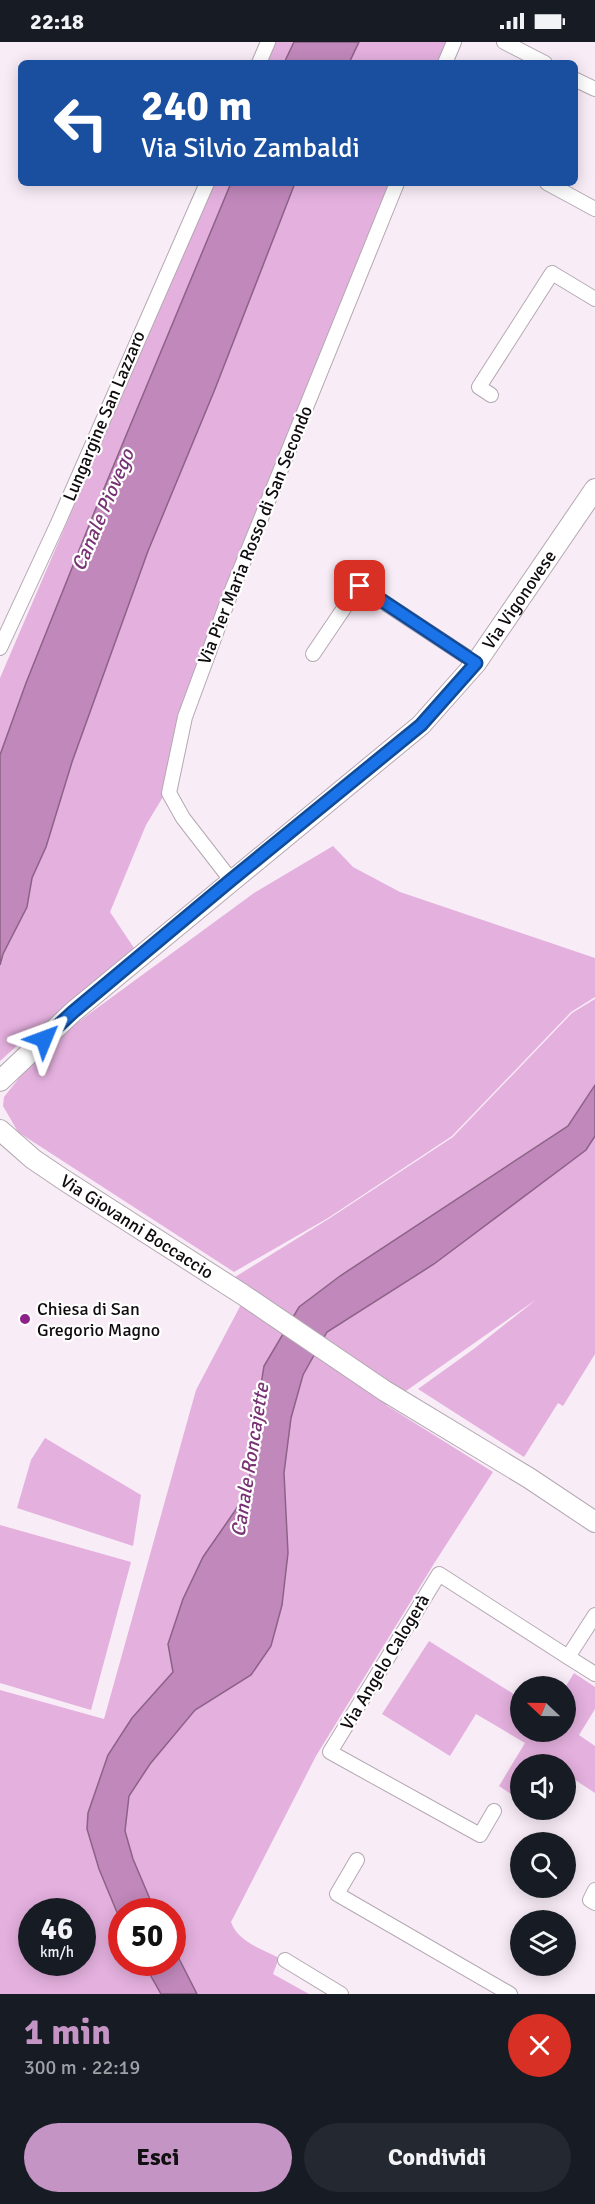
<!DOCTYPE html>
<html lang="it">
<meta charset="utf-8">
<style>
body{margin:0;font-family:Signika,sans-serif;background:#242831;color:#f1f3f6;height:100vh;display:flex;flex-direction:column;font-size:22px;white-space:nowrap}
*{box-sizing:border-box;margin:0}
p{font-size:20px;color:#9ea1a6}
.icon{flex:none;width:33px;height:33px;fill:none;stroke:currentColor;stroke-width:2;stroke-linecap:round;stroke-linejoin:round}
.map{position:relative;height:1952px;overflow:hidden}
.side{display:flex;flex-direction:column;background:#171b24;flex:1}
.side>*{flex:none}
.top-card{position:absolute;left:18px;top:18px;width:560px;height:126px;border-radius:9px;box-shadow:0 3px 15px #0003;background:#1a4fa0;color:#fff;overflow:hidden}
.needle{width:39px;rotate:292deg}
.controls{position:absolute;left:510px;top:1634px;display:grid;gap:12px}
.controls a{display:grid;place-items:center;width:66px;height:66px;border-radius:50%;background:#171b24;box-shadow:0 3px 15px #0003;font-size:30px}
.speed{position:absolute;left:18px;top:1856px;display:flex;gap:12px;font-size:30px;font-weight:700;text-align:center}
.speed>*{display:grid;place-content:center;width:78px;height:78px;border-radius:50%;background:#171b24;box-shadow:0 3px 15px #0003;line-height:1}
.speed small{font-size:15px;font-weight:400}
.speed .limit{border:9px solid #d22;background:#fff;color:#111}
.pin{position:absolute;display:grid;place-items:center;width:51px;height:51px;color:#fff;margin:-26px;border-radius:12px;box-shadow:0 3px 9px #0006}
.me{position:absolute;width:66px;margin:-33px;rotate:46deg;stroke-linejoin:round;filter:drop-shadow(0 0 4px #0008)}
.turn{display:flex;align-items:center;gap:21px;height:126px;padding:0 24px;font-size:27px}
.turn .icon{width:78px;height:78px;stroke-width:2.5}
.turn b{display:block;font-size:42px;line-height:51px}
.round{display:grid;place-items:center;flex:none;width:63px;height:63px;border-radius:32px;background:#242831}
.overview{display:flex;align-items:center;justify-content:space-between;height:102px;padding:0 24px}
h1{font-size:36px;font-weight:700;line-height:45px;color:#c495c4}
.button{display:flex;gap:12px;margin-top:auto;padding:12px 24px}
.button a{flex:1;height:69px;border-radius:36px;background:#c495c4;color:#111;font-size:24px;font-weight:700;line-height:69px;text-align:center}
.button a+a{background:#242831;color:#f1f3f6}
.status{display:flex;justify-content:space-between;align-items:center;height:42px;padding:0 30px;background:#171b24;direction:ltr}
.status svg{height:16px;fill:currentColor}
.map>svg:first-child{display:block}
.green{fill:#e4b0de;fill-rule:evenodd}
.water{fill:#c188bb;stroke:#8c6287;stroke-width:1.5}
.lines{fill:none;stroke-linecap:round;stroke-linejoin:round}
.street-casing{stroke:#b4a8b2;stroke-width:16}
.secondary-casing{stroke:#b4a8b2;stroke-width:22}
.street{stroke:#fff;stroke-width:14}
.secondary{stroke:#fff;stroke-width:20}
.route-casing{stroke:#114b97;stroke-width:15}
.route{stroke:#1a73e8;stroke-width:10}
.poi-dot{fill:#8c2287;stroke:#fff;stroke-width:2}
.labels{text-anchor:middle;dominant-baseline:central;stroke-width:4.5;stroke-linejoin:round;paint-order:stroke}
.street-label{font-size:18px;fill:#0f0b0e;stroke:#fff}
.poi-label{font-size:18px;fill:#0f0b0e;stroke:#fff;text-anchor:start}
.water-label{font-size:20px;font-style:italic;fill:#783374;stroke:#fff}
</style>
<div class="status"><b>22:18</b><svg viewBox="0 0 49 12"><path d="M0 12V9h3v3zM5 12V6h3v6zM10 12V3h3v9zM15 12V0h3v12zM26 1h20v11H26zM47 4h2v5h-2z"/></svg></div>
<div class="map">
<svg width="595" height="1952" viewBox="0 0 595 1952">
<rect width="100%" height="100%" fill="#f8ecf7"/>
<g class="green">
<path d="M274,0H294L284,21H265Z"/>
<path d="M359,0H459L450,21H349Z"/>
<path d="M213,141H231L98,461L26,641L0,713V636Z"/>
<path d="M295,141H399L370,209L189,677L166,750L146,783L110,870L142,918L30,992L0,1019V923L3,912L27,864L32,836L46,805L72,720L148,509L215,347Z"/>
<path d="M333,804L353,825L400,850L595,916V955L571,970L452,1094L328,1176L234,1230L18,1090L3,1064L4,1055L44,1005L254,851Z"/>
<path d="M595,957V1043L568,1083L340,1234L299,1265L264,1324L257,1367L249,1441L239,1463L203,1515L168,1602L173,1630L132,1676L108,1713L88,1771L87,1787L99,1827L121,1880L122,1920H143L161,1952H0V1648L104,1677L196,1348L246,1253L227,1240L330,1176L453,1095L572,971ZM32,1869H82V1920H32Z"/>
<path d="M595,1094V1312L563,1364L558,1361L524,1415L418,1347L475,1306L537,1257L386,1363L493,1430L435,1520L316,1714L231,1880C238,1900 262,1907 279,1916L273,1932L309,1952H197L173,1905L172,1869H155L133,1817L125,1789L129,1754L150,1722L195,1668L251,1633L271,1604L282,1563L288,1511L284,1431L291,1376L303,1333L327,1290L434,1222L586,1108Z"/>
<path d="M45,1396L141,1453L133,1504L17,1466L31,1418Z"/>
<path d="M0,1483L131,1520L91,1668L0,1641Z"/>
<path d="M429,1599L520,1656V1689H566V1644L574,1631L595,1645V1667L579,1693L595,1704V1751L566,1732V1722H520V1758L499,1744L525,1701L476,1672L450,1714L382,1672Z"/>
</g>
<g class="water">
<path d="M294,0H359L349,21H284Z"/>
<path d="M231,141H295L215,347L148,509L72,720L46,805L32,836L27,865L3,912L0,923V713L26,641L98,461Z"/>
<path d="M595,1043V1094L586,1108L434,1222L327,1290L303,1333L291,1376L284,1431L288,1511L282,1563L271,1604L251,1633L195,1668L150,1722L129,1754L125,1789L133,1817L155,1869H122L121,1880L99,1827L87,1787L88,1771L108,1713L132,1676L173,1630L168,1602L183,1557L203,1515L239,1463L249,1442L257,1367L264,1324L299,1265L340,1234L568,1084Z"/>
<path d="M173,1905L197,1952H161L143,1920H172Z"/>
</g>
<g class="lines">
<defs>
<g id="street">
<path d="M504,0L545,21"/>
<path d="M259,21L268,0"/>
<path d="M445,21L454,0"/>
<path d="M574,37L595,47"/>
<path d="M547,141L595,167"/>
<path d="M491,353L479,345L552,231L595,257"/>
<path d="M0,606L58,481L207,141"/>
<path d="M313,612L359,544L476,621"/>
<path d="M231,838L183,776L169,751L185,675L230,553L397,141"/>
<path d="M568,1615L595,1632"/>
<path d="M494,1769L480,1793L330,1710L439,1532L568,1615L595,1573"/>
<path d="M357,1818L337,1852L510,1952"/>
<path d="M595,1848L590,1858L595,1861"/>
<path d="M285,1918L341,1952"/>
</g>
<g id="secondary">
<path id="s1" d="M0,1039L73,970L421,683L476,621L595,447"/>
<path id="s2" d="M0,1088L33,1117L64,1138L242,1252L385,1349L529,1436L595,1480"/>
</g>
</defs>
<use href="#street" class="street-casing"/>
<use href="#secondary" class="secondary-casing"/>
<use href="#street" class="street"/>
<use href="#secondary" class="secondary"/>
</g>
<g class="lines">
<defs>
<path id="route" d="M44,997L73,970L231,838L421,683L476,621L360,544"/>
</defs>
<use href="#route" class="route-casing"/>
<use href="#route" class="route"/>
</g>
<circle class="poi-dot" cx="25" cy="1277" r="6"/>
<g class="labels">
<g class="street-label">
<text transform="translate(104 374) rotate(-67)">Lungargine San Lazzaro</text>
<text transform="translate(255 493) rotate(-68)">Via Pier Maria Rosso di San Secondo</text>
<text stroke="none"><textPath href="#s1" startOffset="711">Via Vigonovese</textPath></text>
<text stroke="none"><textPath href="#s2" startOffset="168">Via Giovanni Boccaccio</textPath></text>
<text transform="translate(385 1620) rotate(-59)">Via Angelo Calogerà</text>
</g>
<g class="poi-label">
<text x="37" y="1267">Chiesa di San<tspan x="37" dy="21">Gregorio Magno</tspan></text>
</g>
<g class="water-label">
<text transform="translate(103 468) rotate(-67)">Canale Piovego</text>
<text transform="translate(250 1418) rotate(-81)">Canale Roncajette</text>
</g>
</g>
</svg>
<div class="controls">
<a><svg class="needle" viewBox="-14 -14 28 28"><path d="M0-13l5 13h-10z" fill="#e53935"/><path d="M0 13l5-13h-10z" fill="#9ea1a6"/></svg></a>
<a><svg class="icon" aria-label="sound" viewBox="0 0 24 24"><path d="M4 9h4l5-4v14l-5-4H4zM17 9q2 3 0 6"/></svg></a>
<a><svg class="icon" aria-label="search" viewBox="0 0 24 24"><circle cx="10" cy="10" r="6"/><path d="M15 15l6 6"/></svg></a>
<a><svg class="icon" aria-label="layers" viewBox="0 0 24 24"><path d="M12 4l9 5-9 5-9-5zM3 14l9 5 9-5"/></svg></a>
</div>
<div class="speed"><div>46<small>km/h</small></div><div class="limit">50</div></div>
<div class="pin" style="left:360px;top:544px;background:#d93025"><svg class="icon" aria-label="arrive" viewBox="0 0 24 24"><path d="M6 21V4h12l-3 4 3 4H6"/></svg></div>
<svg class="me" style="left:44px;top:997px" viewBox="-20 -20 40 40"><path d="M0-17L14 15 0 8-14 15z" fill="#1a73e8" stroke="#fff" stroke-width="4"/></svg>
<div class="top-card">
<div class="turn"><svg class="icon" aria-label="left" viewBox="0 0 24 24"><path d="M17 20v-9H6M10 6l-5 5 5 5"/></svg><div><b>240 m</b>Via Silvio Zambaldi</div></div>
</div>
</div>
<section class="side">
<div class="overview"><div><h1>1 min</h1><p>300 m · 22:19</p></div><a class="round" style="background:#d93025;color:#fff"><svg class="icon" aria-label="close" viewBox="0 0 24 24"><path d="M6 6l12 12M18 6L6 18"/></svg></a></div>
<div class="button"><a>Esci</a><a>Condividi</a></div>
</section>
